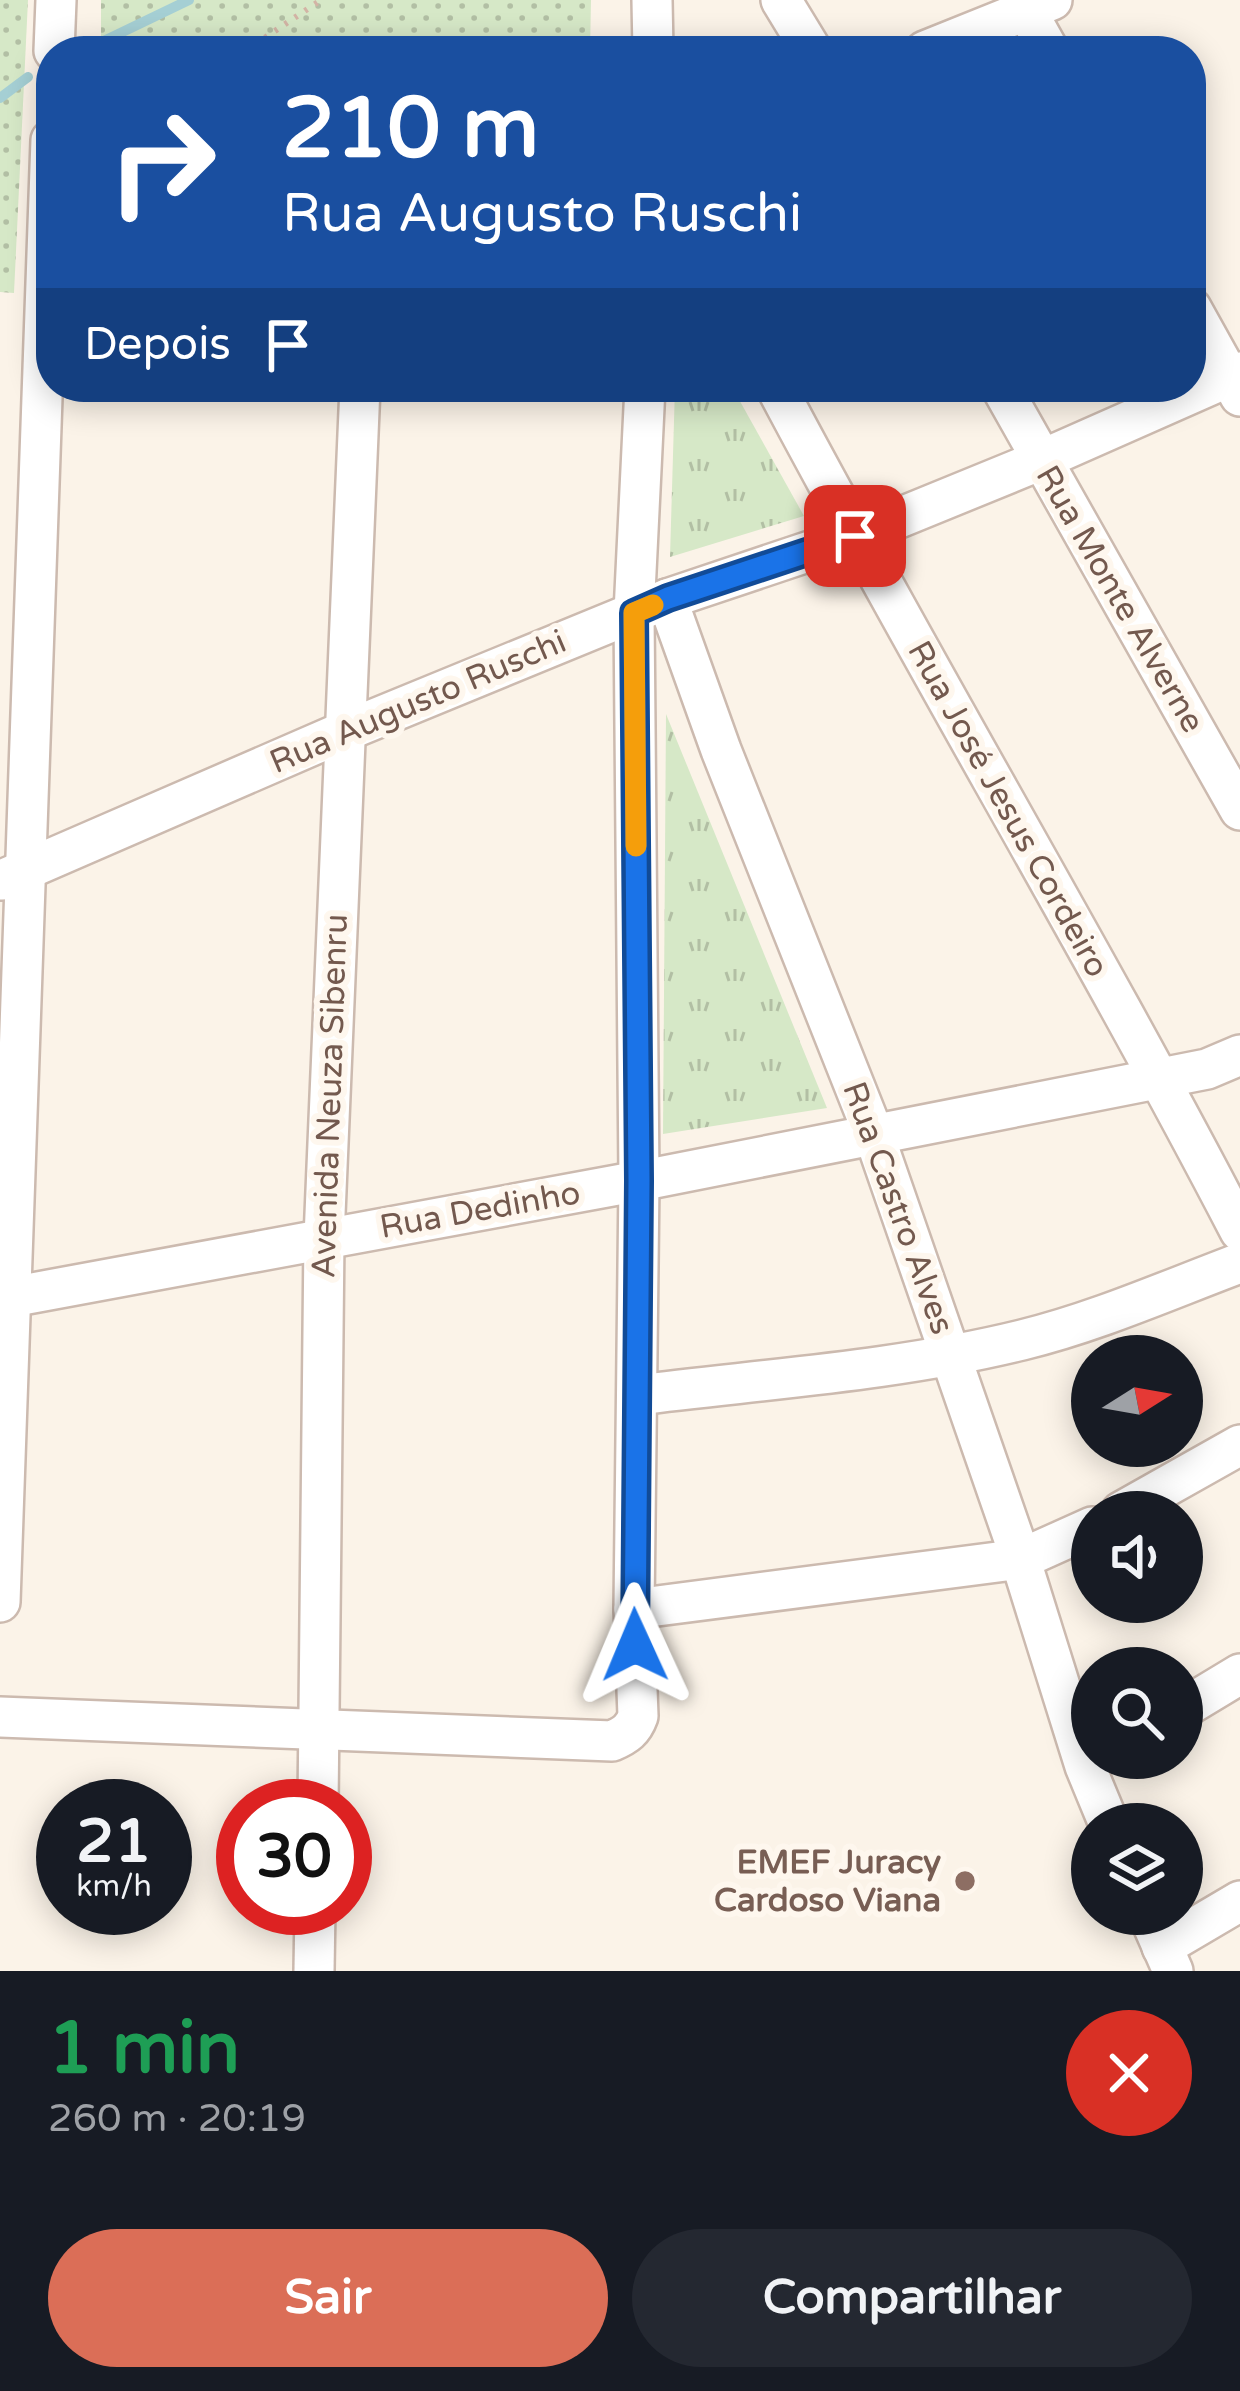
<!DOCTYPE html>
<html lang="pt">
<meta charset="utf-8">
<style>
body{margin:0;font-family:"Varela Round",sans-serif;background:#242831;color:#f1f3f6;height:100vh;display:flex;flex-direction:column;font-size:45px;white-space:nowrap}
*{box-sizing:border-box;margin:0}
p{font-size:39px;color:#9ea1a6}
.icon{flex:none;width:66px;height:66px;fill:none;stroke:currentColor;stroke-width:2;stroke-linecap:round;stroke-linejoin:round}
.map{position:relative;height:1971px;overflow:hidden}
.sheet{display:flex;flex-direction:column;background:#171b24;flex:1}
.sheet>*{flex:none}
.top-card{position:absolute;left:36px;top:36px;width:1170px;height:366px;border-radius:48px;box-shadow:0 6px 30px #0003;background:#1a4fa0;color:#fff;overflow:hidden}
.needle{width:78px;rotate:79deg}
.fabs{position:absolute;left:1071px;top:1335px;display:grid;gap:24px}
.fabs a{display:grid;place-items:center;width:132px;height:132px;border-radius:50%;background:#171b24;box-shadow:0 6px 30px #0003;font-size:60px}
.speed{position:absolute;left:36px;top:1779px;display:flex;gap:24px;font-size:60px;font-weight:700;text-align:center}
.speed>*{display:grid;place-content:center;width:156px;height:156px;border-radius:50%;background:#171b24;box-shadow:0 6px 30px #0003;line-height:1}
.speed small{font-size:30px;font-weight:400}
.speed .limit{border:18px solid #d22;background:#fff;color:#111}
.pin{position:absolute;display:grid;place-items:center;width:102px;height:102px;color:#fff;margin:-51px;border-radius:24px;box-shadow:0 6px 18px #0006}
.me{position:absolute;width:132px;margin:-66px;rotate:359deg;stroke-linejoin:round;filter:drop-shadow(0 0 9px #0008)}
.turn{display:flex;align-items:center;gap:42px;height:252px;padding:0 48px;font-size:54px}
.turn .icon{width:156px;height:156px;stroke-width:2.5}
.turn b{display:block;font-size:84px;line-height:102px}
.then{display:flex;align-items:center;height:114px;padding:0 48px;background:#0003;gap:24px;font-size:45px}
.round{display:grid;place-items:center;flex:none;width:126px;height:126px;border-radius:63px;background:#242831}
.headline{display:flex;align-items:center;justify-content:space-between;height:204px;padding:0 48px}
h1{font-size:72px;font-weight:700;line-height:90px;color:#1e9e55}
.cta{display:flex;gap:24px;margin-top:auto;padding:24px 48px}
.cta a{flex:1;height:138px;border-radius:72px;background:#db6e57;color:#fff;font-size:48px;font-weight:700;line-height:138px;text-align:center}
.cta a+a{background:#242831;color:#f1f3f6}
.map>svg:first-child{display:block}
.grass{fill:url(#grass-dots)}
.park{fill:url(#park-tufts)}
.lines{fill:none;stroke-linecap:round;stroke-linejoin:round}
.stream{stroke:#a5cfd4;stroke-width:10}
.minor-casing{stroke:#ccbaaf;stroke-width:44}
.path{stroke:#d3b4a5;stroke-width:6;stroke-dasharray:3 9;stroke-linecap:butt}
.minor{stroke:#fff;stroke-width:39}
.route-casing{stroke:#114b97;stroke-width:30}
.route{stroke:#1a73e8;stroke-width:21}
.slow{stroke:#f59e0b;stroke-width:21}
.education-dot{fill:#8d6e63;stroke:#fef7ee;stroke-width:4.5}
.labels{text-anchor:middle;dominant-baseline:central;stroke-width:12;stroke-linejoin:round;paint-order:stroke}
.street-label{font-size:33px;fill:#73594e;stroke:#fef7ee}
.education-label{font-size:33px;font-weight:bold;fill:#785e54;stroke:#fef7ee;text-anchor:end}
</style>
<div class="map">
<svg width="1240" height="1971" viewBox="0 0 1240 1971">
<defs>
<pattern id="grass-dots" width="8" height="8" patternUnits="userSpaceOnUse" patternTransform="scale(3)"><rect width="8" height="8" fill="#d6e8c7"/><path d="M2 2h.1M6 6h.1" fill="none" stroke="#b2bfa4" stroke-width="1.8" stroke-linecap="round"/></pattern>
<pattern id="park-tufts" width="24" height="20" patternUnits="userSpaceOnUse" patternTransform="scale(3)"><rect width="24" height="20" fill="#d6e8c7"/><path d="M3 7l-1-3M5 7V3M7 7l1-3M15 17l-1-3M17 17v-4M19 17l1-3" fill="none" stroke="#b2bfa4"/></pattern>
</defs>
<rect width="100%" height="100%" fill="#fbf3e8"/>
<g class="grass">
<path d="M0,0H28L14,293L0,292Z"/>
<path d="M101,0H591L590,51H101Z"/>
</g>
<g class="park">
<path d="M675,387H732L804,516L670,557Z"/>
<path d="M666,714L827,1108L663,1134Z"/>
</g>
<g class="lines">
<g class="stream">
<path d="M83,51L189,0"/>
<path d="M0,98L28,77"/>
</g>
<defs>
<g id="minor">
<path d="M652,0L653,51"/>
<path d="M781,0L812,51"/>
<path d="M1026,10L1049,51"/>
<path d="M54,51L56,0"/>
<path d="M925,51L1052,0"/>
<path d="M1191,308L1240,396"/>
<path d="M776,387C926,671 1092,946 1240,1231"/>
<path d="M1001,387L1240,810"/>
<path d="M667,599L721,750L874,1135L1014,1539L1085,1766L1109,1824"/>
<path d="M2,880L343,732L667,599L855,536L1041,460L1240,372"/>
<path d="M0,1299L639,1181L1207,1069L1240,1055"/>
<path d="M637,1395C765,1379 896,1371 1022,1340C1096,1322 1168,1290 1240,1263"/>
<path d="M1121,1512L1240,1445"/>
<path d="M0,1602L51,140"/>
<path d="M634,1609L1021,1559L1092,1527"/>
<path d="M1182,1709L1240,1674"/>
<path d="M0,1717L612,1741C626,1735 633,1730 638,1716L634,1609L639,1181L634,613L645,387"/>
<path d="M318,1806L324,1238L360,387"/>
<path d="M1148,1914L1173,1971"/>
<path d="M1162,1947L1240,1901"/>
<path d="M314,1971L315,1908"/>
</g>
</defs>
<use href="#minor" class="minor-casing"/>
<path class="path" d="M245,51L321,0"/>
<use href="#minor" class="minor"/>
</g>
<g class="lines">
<defs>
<path id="route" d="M635,1645L639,1181L634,613L668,598L855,536"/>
</defs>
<use href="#route" class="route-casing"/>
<use href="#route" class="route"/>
<path class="slow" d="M636,846L634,613L653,605"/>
</g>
<circle class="education-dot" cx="965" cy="1881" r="12"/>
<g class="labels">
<g class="street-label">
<text transform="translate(1120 599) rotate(60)">Rua Monte Alverne</text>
<text transform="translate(418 702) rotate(-23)">Rua Augusto Ruschi</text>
<text transform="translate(1008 809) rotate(61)">Rua José Jesus Cordeiro</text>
<text transform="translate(330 1096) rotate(-88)">Avenida Neuza Sibenru</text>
<text transform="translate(898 1208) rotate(70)">Rua Castro Alves</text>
<text transform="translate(480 1210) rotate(-10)">Rua Dedinho</text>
</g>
<g class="education-label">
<text x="941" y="1862">EMEF Juracy<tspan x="941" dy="38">Cardoso Viana</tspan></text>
</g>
</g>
</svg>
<div class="fabs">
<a><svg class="needle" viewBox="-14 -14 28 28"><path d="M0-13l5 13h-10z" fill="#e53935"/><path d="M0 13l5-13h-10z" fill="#9ea1a6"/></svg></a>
<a><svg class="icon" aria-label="sound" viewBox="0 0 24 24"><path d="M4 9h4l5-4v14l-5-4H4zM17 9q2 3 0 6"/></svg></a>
<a><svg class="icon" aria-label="search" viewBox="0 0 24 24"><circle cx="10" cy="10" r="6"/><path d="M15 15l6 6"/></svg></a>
<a><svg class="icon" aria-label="layers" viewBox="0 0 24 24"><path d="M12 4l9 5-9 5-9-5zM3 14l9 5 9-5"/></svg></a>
</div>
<div class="speed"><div>21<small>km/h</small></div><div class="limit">30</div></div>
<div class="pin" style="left:855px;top:536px;background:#d93025"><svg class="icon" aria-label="arrive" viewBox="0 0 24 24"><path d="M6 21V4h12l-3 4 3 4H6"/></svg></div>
<svg class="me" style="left:635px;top:1645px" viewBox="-20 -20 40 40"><path d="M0-17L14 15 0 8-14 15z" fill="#1a73e8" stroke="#fff" stroke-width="4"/></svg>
<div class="top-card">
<div class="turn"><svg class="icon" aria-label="right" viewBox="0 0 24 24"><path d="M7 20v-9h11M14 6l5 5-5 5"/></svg><div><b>210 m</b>Rua Augusto Ruschi</div></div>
<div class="then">Depois<svg class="icon" aria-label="arrive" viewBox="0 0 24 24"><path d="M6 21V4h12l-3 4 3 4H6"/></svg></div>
</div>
</div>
<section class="sheet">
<div class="headline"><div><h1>1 min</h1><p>260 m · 20:19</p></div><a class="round" style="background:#d93025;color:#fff"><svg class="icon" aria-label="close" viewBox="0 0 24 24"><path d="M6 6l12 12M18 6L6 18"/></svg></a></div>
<div class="cta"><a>Sair</a><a>Compartilhar</a></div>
</section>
